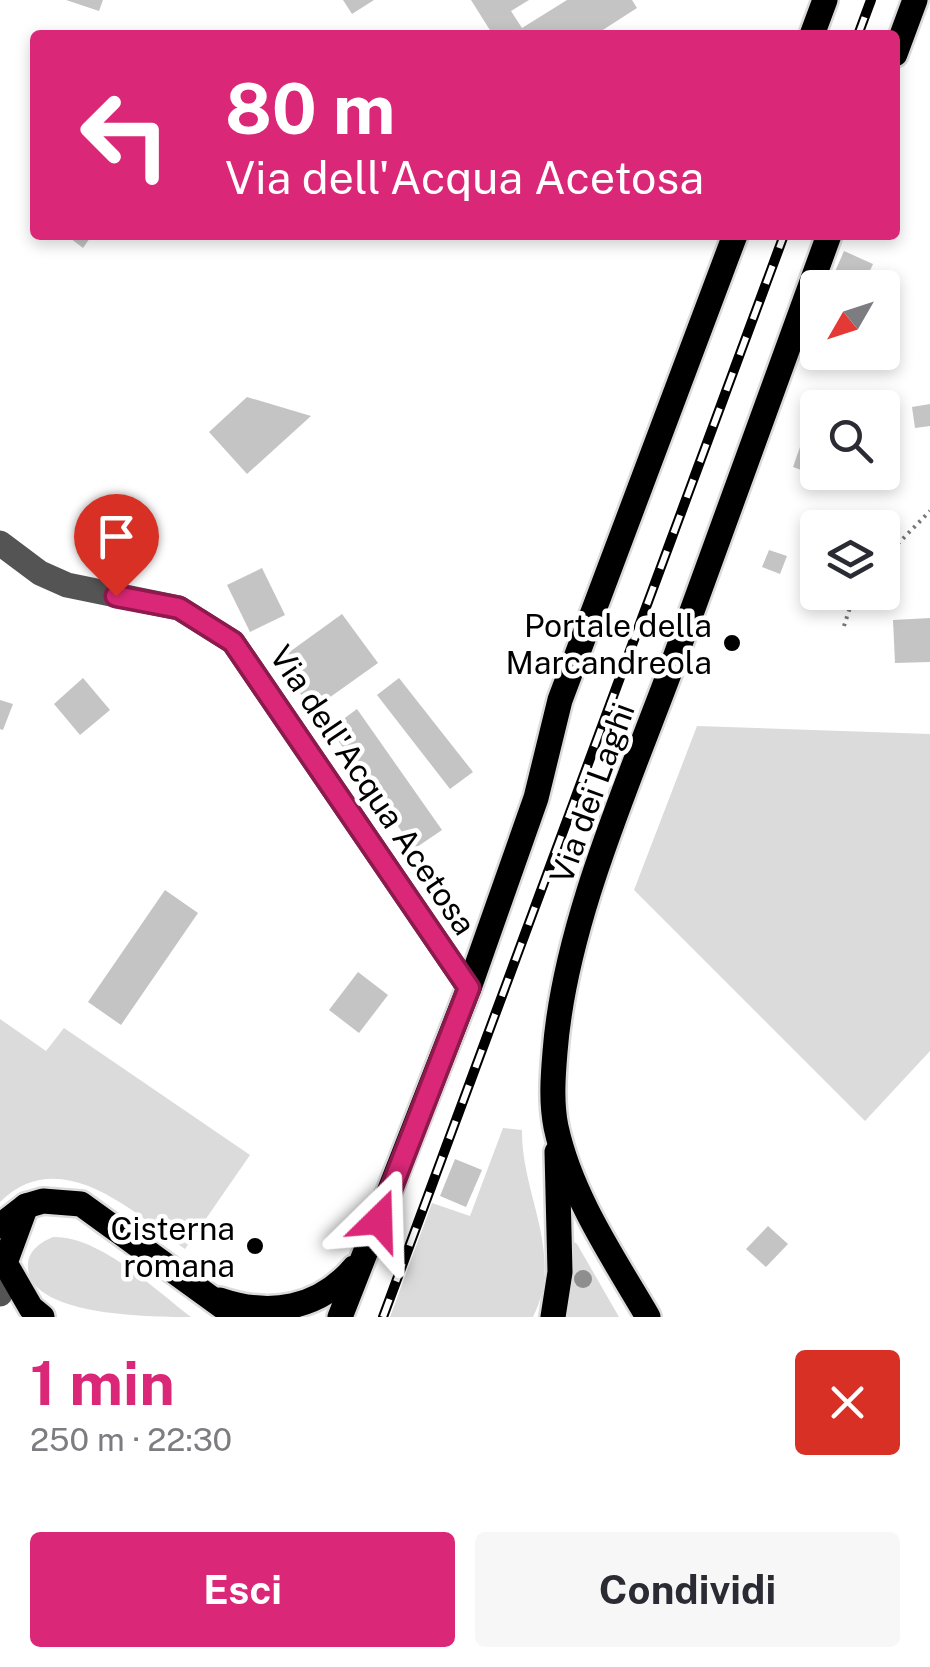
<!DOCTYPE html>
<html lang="it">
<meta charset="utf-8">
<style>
body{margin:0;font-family:"Public Sans",sans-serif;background:#f7f7f7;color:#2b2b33;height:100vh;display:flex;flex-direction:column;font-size:38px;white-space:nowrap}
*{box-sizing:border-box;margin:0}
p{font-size:32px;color:#7c7c81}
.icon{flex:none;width:55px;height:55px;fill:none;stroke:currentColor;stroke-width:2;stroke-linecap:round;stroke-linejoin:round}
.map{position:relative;height:1317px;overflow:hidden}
.details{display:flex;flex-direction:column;background:#fff;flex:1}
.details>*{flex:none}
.banner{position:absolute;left:30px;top:30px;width:870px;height:210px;border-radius:10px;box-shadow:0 5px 15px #0003;background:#db2777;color:#fff;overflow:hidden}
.needle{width:65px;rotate:231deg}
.tools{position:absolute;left:800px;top:270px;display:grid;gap:20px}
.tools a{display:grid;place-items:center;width:100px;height:100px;border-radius:10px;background:#fff;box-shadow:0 5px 15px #0003;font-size:50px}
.pin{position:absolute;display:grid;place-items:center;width:85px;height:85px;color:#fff;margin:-102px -42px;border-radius:50% 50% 50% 0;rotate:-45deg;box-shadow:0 0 10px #0007}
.pin .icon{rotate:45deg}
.me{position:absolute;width:110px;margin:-55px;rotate:22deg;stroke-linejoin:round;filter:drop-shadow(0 0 8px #0008)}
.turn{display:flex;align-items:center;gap:35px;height:210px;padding:0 30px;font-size:45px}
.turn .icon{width:130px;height:130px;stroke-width:2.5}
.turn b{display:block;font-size:70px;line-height:85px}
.round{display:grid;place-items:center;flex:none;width:105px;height:105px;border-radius:10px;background:#f7f7f7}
.overview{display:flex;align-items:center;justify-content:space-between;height:170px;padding:0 30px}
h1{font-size:60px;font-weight:700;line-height:75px;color:#db2777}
.cta{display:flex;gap:20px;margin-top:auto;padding:20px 30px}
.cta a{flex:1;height:115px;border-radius:10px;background:#db2777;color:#fff;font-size:40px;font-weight:700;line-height:115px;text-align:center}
.cta a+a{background:#f7f7f7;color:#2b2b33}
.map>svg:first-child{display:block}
.green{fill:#dbdbdb}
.building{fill:#c4c4c4}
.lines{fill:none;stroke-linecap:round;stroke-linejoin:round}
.major-casing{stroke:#dbdbdb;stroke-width:30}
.path{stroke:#767676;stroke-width:4;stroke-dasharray:2.5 5;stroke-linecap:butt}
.minor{stroke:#545454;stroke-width:25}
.major{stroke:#000;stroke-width:25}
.rail-casing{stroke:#000;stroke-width:10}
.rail{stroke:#fff;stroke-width:6;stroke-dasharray:19;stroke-linecap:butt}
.tree{fill:#8e8e8e}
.route-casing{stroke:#8e194d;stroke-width:25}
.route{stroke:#db2777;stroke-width:18}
.poi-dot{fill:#000;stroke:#fff;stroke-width:4}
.labels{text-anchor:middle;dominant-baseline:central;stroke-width:9;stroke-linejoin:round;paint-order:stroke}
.poi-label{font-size:32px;fill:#000;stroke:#fff;text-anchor:end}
.street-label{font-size:32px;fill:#000;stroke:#fff}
</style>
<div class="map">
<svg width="930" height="1317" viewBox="0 0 930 1317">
<rect width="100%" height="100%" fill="#fff"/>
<g class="green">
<path d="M697,726L930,734V1051L865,1121L634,890Z"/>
<path d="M0,1019L46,1051L64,1028L250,1155L185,1249C134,1213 61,1142 0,1202Z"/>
<path d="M503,1128L522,1130C521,1194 565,1254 533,1317H390L432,1203L470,1216Z"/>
<path d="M53,1237C100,1236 154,1289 191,1317C155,1317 24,1317 28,1264C29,1250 41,1242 53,1237Z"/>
<path d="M574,1242L577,1244L619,1317H565L573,1279L570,1245Z"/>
</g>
<g class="building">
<path d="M66,0H103L99,11Z"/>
<path d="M343,0H374L352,14Z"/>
<path d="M471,0H529L511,11L522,28L567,0H632L637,8L595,35H493Z"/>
<path d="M66,235H92L83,248Z"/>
<path d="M844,251L873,264L862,288H828Z"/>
<path d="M247,397L311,416L247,474L209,432Z"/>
<path d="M930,404V426L915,428L912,407Z"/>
<path d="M893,407L900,452L882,455V409Z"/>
<path d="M800,447L818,453V476L793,467Z"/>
<path d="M769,550L787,556L780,574L762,567Z"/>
<path d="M262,568L285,615L250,632L227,585Z"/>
<path d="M342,614L378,663L312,710L277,661Z"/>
<path d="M930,618V662L895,663L893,620Z"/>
<path d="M728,635L739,639L735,651L724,647Z"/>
<path d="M83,678L110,710L80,735L54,704Z"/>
<path d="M399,678L473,772L450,789L377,695Z"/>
<path d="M0,700L13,704L3,730L0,729Z"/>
<path d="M357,709L442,830L414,849L330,729Z"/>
<path d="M165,890L198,913L121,1025L88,1002Z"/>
<path d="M358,972L388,995L359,1033L329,1010Z"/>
<path d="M455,1159L482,1170L466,1207L440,1196Z"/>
<path d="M768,1226L788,1244L766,1267L746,1249Z"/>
</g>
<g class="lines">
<defs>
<g id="major">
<path d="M812,35L825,0"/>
<path d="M895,54L915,0"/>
<path d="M26,1206L5,1263L31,1308L42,1317"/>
<path d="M0,1226L26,1206L43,1201L81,1204L237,1317"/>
<path d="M220,1300C270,1317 319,1309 354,1268"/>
<path d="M340,1317L469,988L536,798L560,700L735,235"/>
<path d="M553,1317L560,1272L557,1152"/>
<path d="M648,1317C613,1257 571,1196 556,1127C551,1102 553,1076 555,1052C565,921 631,778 676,655C727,515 778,375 829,235"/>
</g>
</defs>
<use href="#major" class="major-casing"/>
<g class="path">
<path d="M882,560L930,511"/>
<path d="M844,626L855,592"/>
</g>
<g class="minor">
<path d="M0,543L40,573L67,585L179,608L233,642L469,988"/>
<path d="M0,1294L5,1263"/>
</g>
<use href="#major" class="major"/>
<defs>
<g id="rail">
<path d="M858,35L871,0"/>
<path d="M383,1317L784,235"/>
</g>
</defs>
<use href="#rail" class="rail-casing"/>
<use href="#rail" class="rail"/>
</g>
<circle class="tree" cx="583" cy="1279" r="9"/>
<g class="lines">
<defs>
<path id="route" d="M116,596L179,608L233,642L469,988L379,1220"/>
</defs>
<use href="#route" class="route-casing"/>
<use href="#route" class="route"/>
</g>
<g class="poi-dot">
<circle cx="732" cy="643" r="10"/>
<circle cx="255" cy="1246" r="10"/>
</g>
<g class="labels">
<g class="poi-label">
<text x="712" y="625">Portale della<tspan x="712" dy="37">Marcandreola</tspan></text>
<text x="235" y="1228">Cisterna<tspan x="235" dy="37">romana</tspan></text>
</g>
<g class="street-label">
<text transform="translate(373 790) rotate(56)">Via dell'Acqua Acetosa</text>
<text transform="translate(592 793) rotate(-70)">Via dei Laghi</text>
</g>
</g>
</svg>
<div class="tools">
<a><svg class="needle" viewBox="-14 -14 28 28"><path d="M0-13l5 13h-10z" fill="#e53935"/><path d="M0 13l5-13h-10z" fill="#7c7c81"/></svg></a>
<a><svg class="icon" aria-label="search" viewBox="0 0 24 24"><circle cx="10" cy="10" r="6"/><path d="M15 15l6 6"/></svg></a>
<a><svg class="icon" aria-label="layers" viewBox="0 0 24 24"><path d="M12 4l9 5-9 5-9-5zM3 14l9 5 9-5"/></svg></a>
</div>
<div class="pin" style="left:116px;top:596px;background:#d93025"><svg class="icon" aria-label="arrive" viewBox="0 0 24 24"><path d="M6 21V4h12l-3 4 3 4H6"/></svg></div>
<svg class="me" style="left:379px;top:1220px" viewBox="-20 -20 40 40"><path d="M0-17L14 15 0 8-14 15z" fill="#db2777" stroke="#fff" stroke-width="4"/></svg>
<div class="banner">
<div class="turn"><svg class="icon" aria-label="left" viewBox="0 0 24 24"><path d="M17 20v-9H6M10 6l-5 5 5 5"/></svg><div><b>80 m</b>Via dell'Acqua Acetosa</div></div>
</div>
</div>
<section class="details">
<div class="overview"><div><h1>1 min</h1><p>250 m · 22:30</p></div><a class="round" style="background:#d93025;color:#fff"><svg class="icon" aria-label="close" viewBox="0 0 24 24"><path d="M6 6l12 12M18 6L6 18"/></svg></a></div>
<div class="cta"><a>Esci</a><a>Condividi</a></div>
</section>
